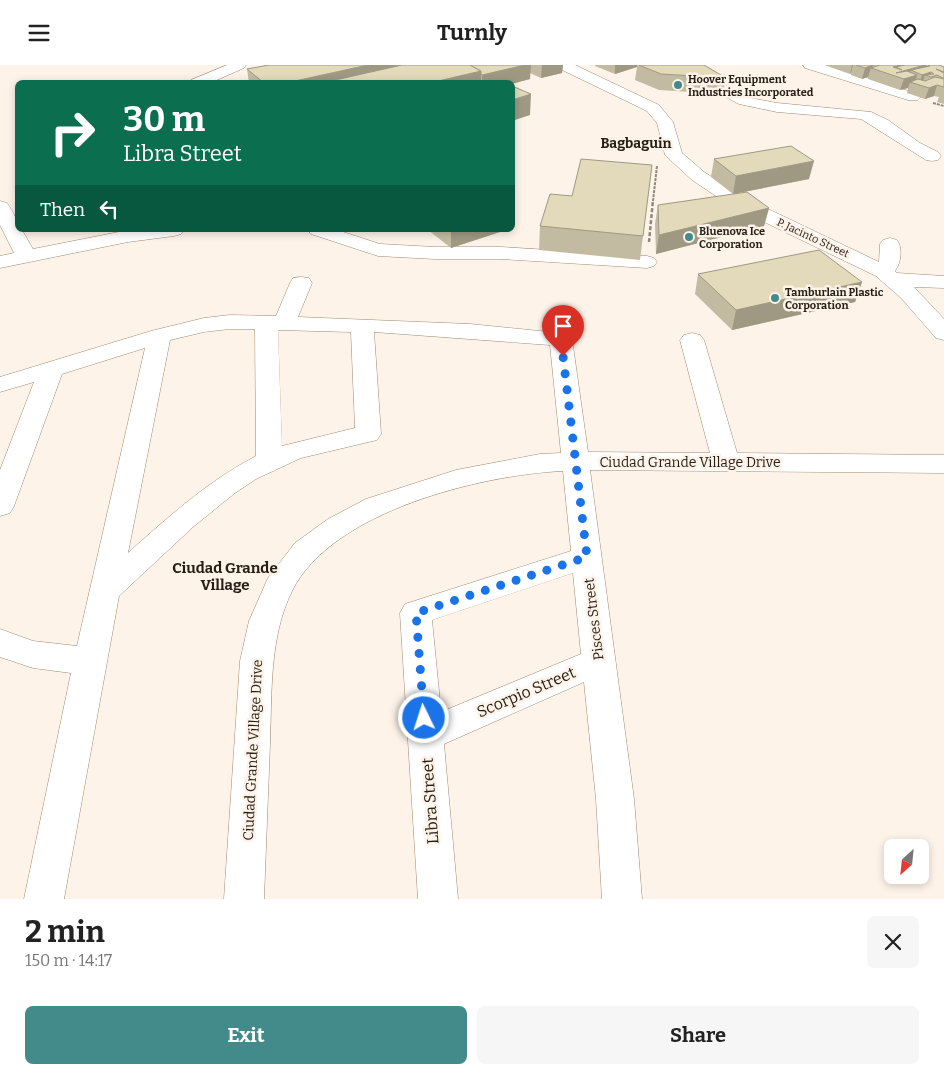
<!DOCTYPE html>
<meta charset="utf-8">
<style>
body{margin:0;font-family:Bitter,serif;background:#f6f6f6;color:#222;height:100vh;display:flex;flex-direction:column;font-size:19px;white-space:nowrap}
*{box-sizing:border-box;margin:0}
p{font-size:16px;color:#767676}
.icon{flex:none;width:28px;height:28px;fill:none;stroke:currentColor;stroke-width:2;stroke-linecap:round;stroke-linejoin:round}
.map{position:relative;height:834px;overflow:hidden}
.details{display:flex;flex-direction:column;background:#fff;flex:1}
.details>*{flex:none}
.hud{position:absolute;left:15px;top:15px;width:500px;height:152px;border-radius:8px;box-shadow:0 2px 8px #0003;background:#0b6e4f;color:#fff;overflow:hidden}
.needle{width:32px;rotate:207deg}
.controls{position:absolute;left:884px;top:774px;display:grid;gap:10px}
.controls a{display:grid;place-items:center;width:45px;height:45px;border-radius:8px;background:#fff;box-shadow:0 2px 8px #0003;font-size:25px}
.pin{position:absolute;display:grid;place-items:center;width:42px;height:42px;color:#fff;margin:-51px -21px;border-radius:50% 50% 50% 0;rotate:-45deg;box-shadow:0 0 5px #0007}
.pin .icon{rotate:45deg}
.me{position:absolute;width:55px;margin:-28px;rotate:356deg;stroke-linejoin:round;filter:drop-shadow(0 0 4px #0008)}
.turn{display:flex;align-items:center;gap:18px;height:105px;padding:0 25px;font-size:22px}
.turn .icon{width:65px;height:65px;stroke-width:2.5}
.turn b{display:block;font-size:35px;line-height:42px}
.then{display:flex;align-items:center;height:48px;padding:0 25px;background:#0003;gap:10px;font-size:19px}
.round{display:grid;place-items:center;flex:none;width:52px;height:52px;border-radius:8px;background:#f6f6f6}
.overview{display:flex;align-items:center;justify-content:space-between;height:85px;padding:0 25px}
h1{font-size:30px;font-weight:700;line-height:38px}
.primary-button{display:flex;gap:10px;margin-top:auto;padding:10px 25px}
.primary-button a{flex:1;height:58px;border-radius:8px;background:#438b8b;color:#fff;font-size:20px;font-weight:700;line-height:58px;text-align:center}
.primary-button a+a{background:#f6f6f6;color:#222}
header{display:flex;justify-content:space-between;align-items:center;height:65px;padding:0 25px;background:#fff;font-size:22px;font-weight:700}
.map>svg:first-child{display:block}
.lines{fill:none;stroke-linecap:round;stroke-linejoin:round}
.minor-casing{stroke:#9f8971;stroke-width:1}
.path-far1{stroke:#91877e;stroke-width:2;stroke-dasharray:3 1;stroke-linecap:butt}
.path{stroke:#91877e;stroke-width:2.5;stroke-dasharray:4 2;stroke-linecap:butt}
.minor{fill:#fff;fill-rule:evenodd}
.wall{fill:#c3bba1}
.shaded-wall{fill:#9f9983}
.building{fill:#e3dabb;stroke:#9f9983}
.route{stroke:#1a73e8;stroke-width:9;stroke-dasharray:0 16.2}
.poi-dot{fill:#438b8b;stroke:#fdf3e9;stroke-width:2}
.labels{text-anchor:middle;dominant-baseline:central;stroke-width:5;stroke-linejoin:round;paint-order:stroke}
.far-poi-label{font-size:11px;font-weight:bold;fill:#271e15;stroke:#fdf3e9;text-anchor:start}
.far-street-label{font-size:11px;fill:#271e15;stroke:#fdf3e9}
.far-quarter-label{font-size:14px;font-weight:bold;fill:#271e15;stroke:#fdf3e9}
.street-label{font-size:14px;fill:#271e15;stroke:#fdf3e9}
.neighbourhood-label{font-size:15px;font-weight:bold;fill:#271e15;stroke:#fdf3e9}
.near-street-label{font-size:16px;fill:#271e15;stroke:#fdf3e9}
</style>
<header><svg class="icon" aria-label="menu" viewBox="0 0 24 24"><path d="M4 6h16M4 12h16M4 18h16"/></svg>Turnly<svg class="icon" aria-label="heart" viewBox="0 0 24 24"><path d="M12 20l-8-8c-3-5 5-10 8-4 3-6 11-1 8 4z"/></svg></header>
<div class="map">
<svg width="944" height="834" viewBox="0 0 944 834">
<rect width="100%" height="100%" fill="#fdf3e9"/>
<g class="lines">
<defs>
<g id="minor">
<path d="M227,0H246L244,3L210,18H189L191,15Z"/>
<path d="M556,0H575L659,40L673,57L682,88L704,107L745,133L879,197L880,179L883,175L890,173L897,175C903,183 901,198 895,206L897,208L944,211V223L914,222L944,254V275L936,273L901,233L876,211L731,141L692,115L665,90L657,58L647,46L558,3Z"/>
<path d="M686,0H702L732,25L750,33L777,38L871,47L888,55L920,78L938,87L941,91L938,95L932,96L926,95L861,54L777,47L739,39L716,27Z"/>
<path d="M803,0H825L918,29L921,32L918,35H908L805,3Z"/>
<path d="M0,136L7,138C13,147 18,155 18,165H22L33,184L129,165H184L181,169L174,171L128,177L0,203V191L14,188L0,160Z"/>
<path d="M308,165H337L380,179L435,182H501L647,191L654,193L657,197L654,201L647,203L501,194H435L378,191L311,169Z"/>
<path d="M301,212L309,213L312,218L298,252L470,259L569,269L572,274L588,387L710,388L680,275L684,270L692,268L700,270L704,275L737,388L944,390V408L590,405L634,734L642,834H602L596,734L584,617L444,679L458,834H418L400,548L405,539L571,486L563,406C481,410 332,446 292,526C269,573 272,628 270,679C268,730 266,782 264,834H224L240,596L249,556L268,513L295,478L328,454L366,434L456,405L540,389L561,388L550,280L374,267L381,369L377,375L301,393L256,414L235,428L193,462L119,531L64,834H24L71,608L33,603L0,592V564L33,576L77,581L145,283L62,309L14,441L10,448L0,451V405L34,317L0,327V312L151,266L204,253L230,250L276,251L290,218L293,213ZM230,264H255L256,391C208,416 168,452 128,488L170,275L204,267ZM278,265L351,267L355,363L282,381ZM573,508L581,589L441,647L432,555Z"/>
</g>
</defs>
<use href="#minor" class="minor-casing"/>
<g class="path-far1">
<path d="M933,38L944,41"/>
<path d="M653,136L657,101"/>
</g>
<path class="path" d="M649,177L653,135"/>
<use href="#minor" class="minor"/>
</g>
<g class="wall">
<path d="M269,0H563L562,8L541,13L530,8V14L512,18H249L247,4Z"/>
<path d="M595,0H704L726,13L723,29L659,25L635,15L637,2L615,9L595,1Z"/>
<path d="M827,0H939L944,2V39L937,37L939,32L934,31L925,34L907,28L908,23L900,25L868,14V12L862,14L851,10V8L850,9L827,1Z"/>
<path d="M714,94L809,114L733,129L711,112Z"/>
<path d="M652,100L640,195L539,185L540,161Z"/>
<path d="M658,140L769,143L764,161L656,189L655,159Z"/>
<path d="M428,165H506L451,183Z"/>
<path d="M698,209L862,217L855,237L732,265L695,229Z"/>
</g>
<g class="shaded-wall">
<path d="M368,0H433L381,18H286Z"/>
<path d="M525,0H531L530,14L512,19V18H482V10Z"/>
<path d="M542,0H563L562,8L541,13Z"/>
<path d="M615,0H637V2L615,9Z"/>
<path d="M852,0H853L851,8L850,9Z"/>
<path d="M866,0H873L872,4L871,3L868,12L862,14Z"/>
<path d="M901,0H927L924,9L931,7L930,12L925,10L922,20L919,21L922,10L911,5L908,13L917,10L915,19L910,17L908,23L900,25L904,14L902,5L896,2L894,11L893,2Z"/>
<path d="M481,6V18H430Z"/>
<path d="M937,20L934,31L925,34L929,23Z"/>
<path d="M531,29L530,50L512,56V35Z"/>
<path d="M814,96L809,114L733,129L736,111Z"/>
<path d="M769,143L764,161L656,189L659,170Z"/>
<path d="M451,165H506L451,183Z"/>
<path d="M862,217L855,237L732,265L736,245Z"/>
</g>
<g class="building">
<path d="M269,0H368L286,18H264L247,4Z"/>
<path d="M402,0H470L481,6L430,18H322Z"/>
<path d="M470,0H525L482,10L481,9V6Z"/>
<path d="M639,0H704L726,13L661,9Z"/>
<path d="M856,0H873L865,3Z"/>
<path d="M880,0H901L893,2L902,5L896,2L905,0H925L896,8L907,6L917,10L904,14L871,3Z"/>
<path d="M928,0H939L944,2V7L936,4L944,8V13H943L937,10L931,12L925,10L934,9L931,7L922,10L911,5L930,1Z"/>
<path d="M935,12L944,14V22L937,20L929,23L910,17L918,14L925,16Z"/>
<path d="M501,15L506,18H492Z"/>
<path d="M512,21L531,29L512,35Z"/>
<path d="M791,81L814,96L736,111L714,94Z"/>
<path d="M581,94L652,100L643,171L540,161L550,129L572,131Z"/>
<path d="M747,127L769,143L659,170L658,140Z"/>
<path d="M819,185L862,217L736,245L698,209Z"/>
</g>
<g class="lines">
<path class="route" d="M424,653L416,548L587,492L563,291"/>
</g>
<g class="poi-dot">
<circle cx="678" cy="20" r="5"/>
<circle cx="689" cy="172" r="5"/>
<circle cx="775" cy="233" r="5"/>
</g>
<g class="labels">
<g class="far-poi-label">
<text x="688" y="14">Hoover Equipment<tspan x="688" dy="13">Industries Incorporated</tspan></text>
<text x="699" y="166">Bluenova Ice<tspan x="699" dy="13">Corporation</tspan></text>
<text x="785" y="227">Tamburlain Plastic<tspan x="785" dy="13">Corporation</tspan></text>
</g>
<g class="far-street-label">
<text transform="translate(813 173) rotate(25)">P. Jacinto Street</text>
</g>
<g class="far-quarter-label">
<text x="636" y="78">Bagbaguin</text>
</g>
<g class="street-label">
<text x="690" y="397">Ciudad Grande Village Drive</text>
<text transform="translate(594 554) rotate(-97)">Pisces Street</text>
<text transform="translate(253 685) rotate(-87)">Ciudad Grande Village Drive</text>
</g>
<g class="neighbourhood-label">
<text x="225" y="503">Ciudad Grande<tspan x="225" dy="17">Village</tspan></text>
</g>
<g class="near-street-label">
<text transform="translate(526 627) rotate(-23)">Scorpio Street</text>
<text transform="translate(430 736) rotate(-94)">Libra Street</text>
</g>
</g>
</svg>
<div class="controls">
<a><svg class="needle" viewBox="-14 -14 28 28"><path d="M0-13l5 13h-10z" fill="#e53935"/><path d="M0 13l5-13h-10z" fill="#767676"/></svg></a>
</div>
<div class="pin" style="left:563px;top:291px;background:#d93025"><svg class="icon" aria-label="arrive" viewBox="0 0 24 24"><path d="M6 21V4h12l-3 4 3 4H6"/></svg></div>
<svg class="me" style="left:424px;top:653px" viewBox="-20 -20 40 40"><circle r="17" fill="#1a73e8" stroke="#fff" stroke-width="3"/><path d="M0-11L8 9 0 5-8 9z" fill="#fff"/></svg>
<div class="hud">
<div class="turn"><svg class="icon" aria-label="right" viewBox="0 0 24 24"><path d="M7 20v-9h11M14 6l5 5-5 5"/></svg><div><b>30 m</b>Libra Street</div></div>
<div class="then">Then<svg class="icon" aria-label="left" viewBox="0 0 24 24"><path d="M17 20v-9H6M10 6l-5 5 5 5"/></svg></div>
</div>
</div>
<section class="details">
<div class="overview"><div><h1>2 min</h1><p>150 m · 14:17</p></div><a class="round"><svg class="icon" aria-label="close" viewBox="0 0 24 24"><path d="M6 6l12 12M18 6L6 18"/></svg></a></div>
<div class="primary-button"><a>Exit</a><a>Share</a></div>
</section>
